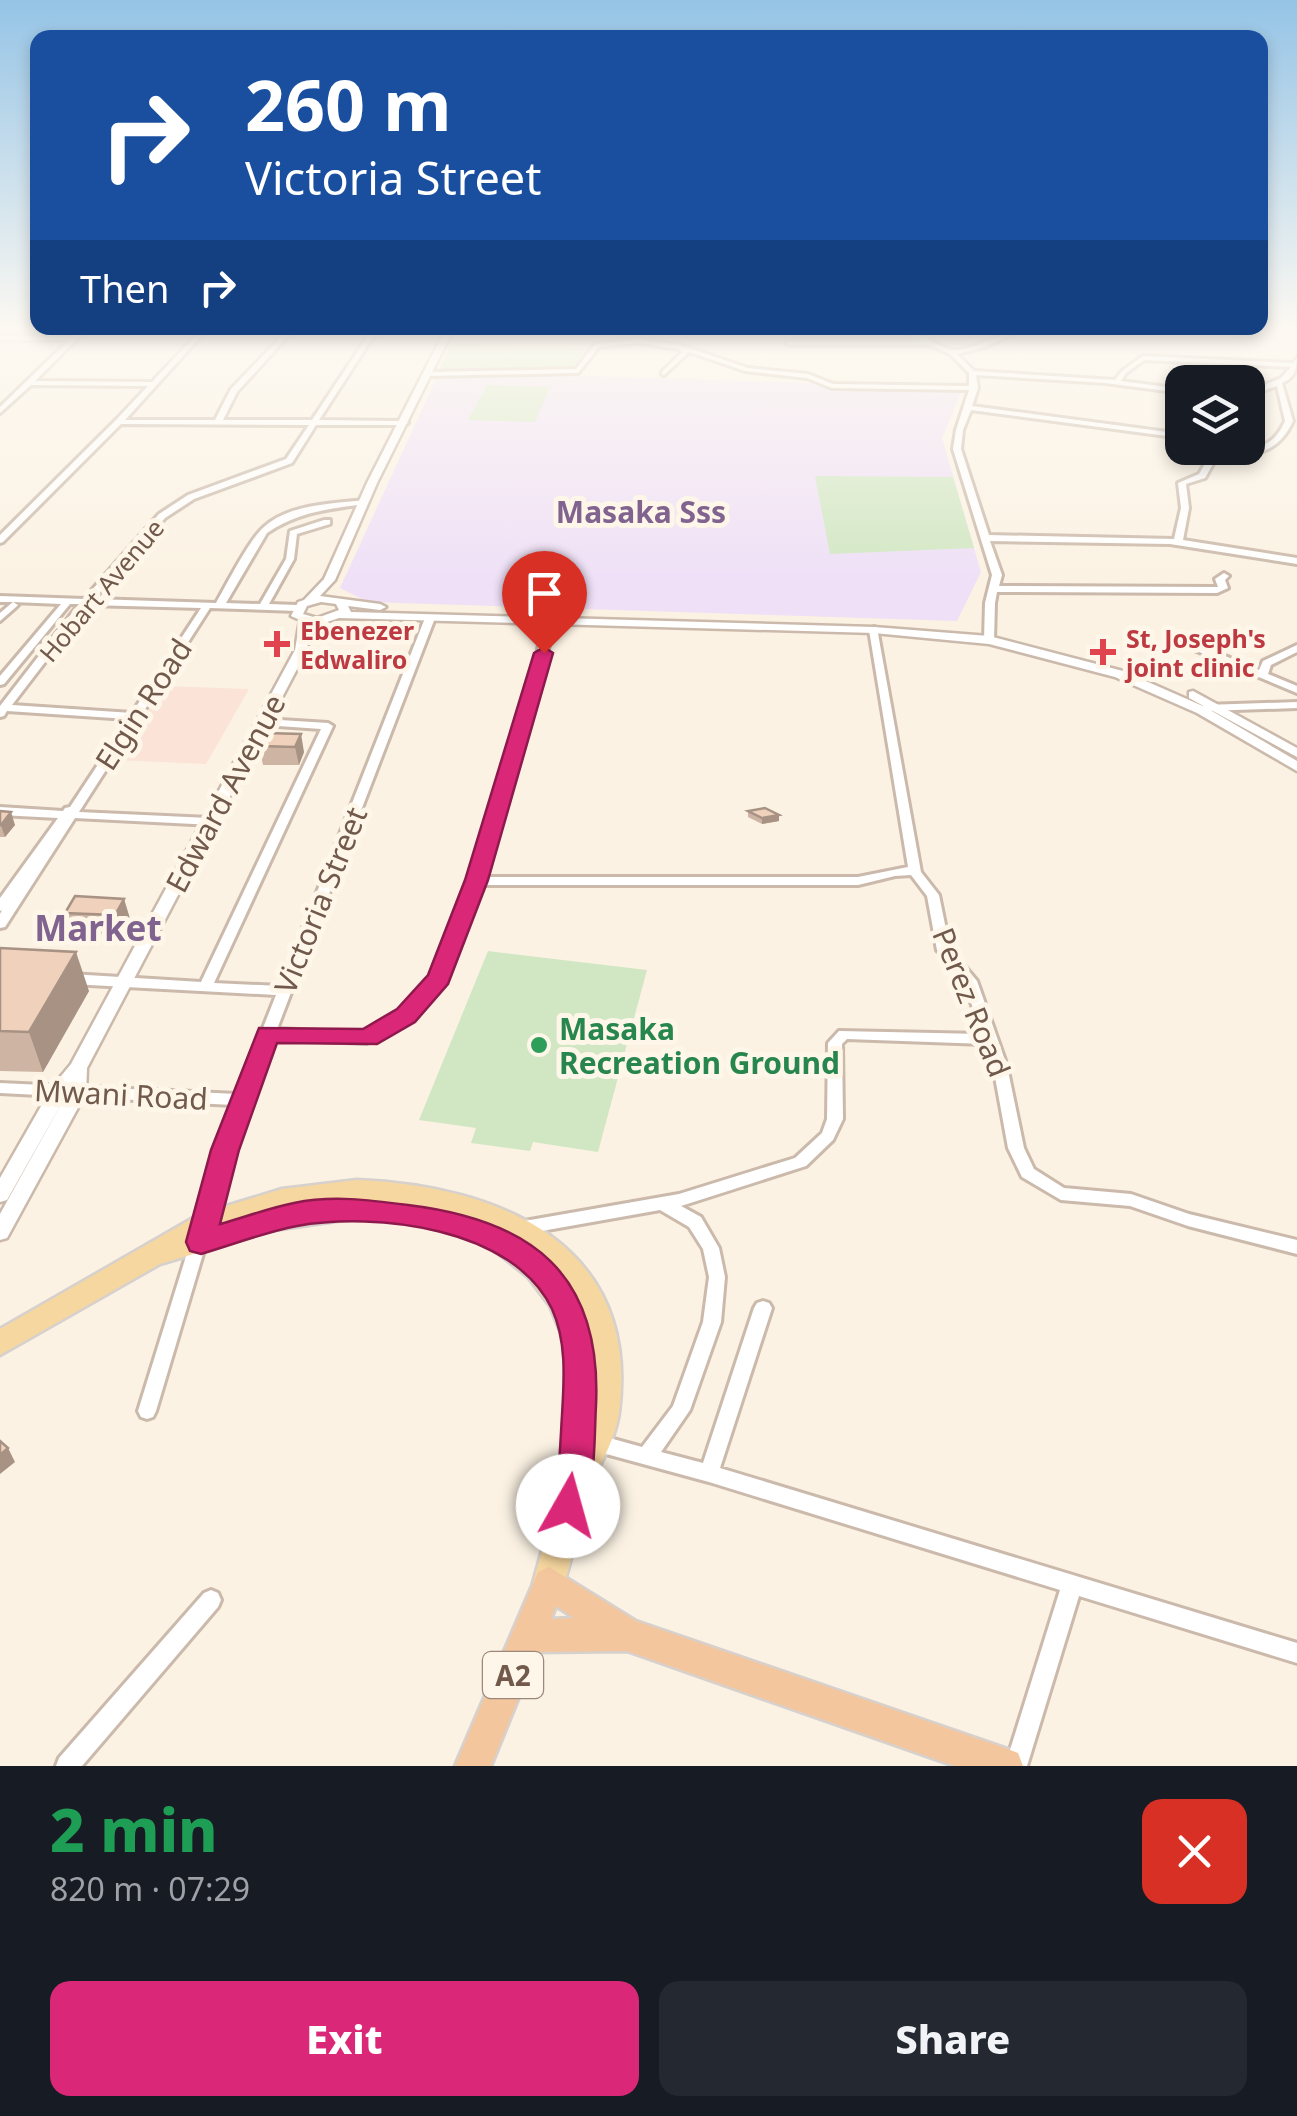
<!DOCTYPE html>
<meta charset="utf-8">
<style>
body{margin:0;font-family:"Noto Sans",sans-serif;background:#242831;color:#f1f3f6;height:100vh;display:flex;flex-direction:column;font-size:38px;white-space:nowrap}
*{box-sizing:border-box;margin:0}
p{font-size:32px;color:#9ea1a6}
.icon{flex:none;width:55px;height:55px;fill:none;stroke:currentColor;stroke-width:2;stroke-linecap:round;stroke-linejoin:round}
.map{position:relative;height:1766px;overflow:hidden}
.panel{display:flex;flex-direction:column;background:#171b24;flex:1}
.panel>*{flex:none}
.banner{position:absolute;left:30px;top:30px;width:1238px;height:305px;border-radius:20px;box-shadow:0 5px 15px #0003;background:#1a4fa0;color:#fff;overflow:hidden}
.fabs{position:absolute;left:1165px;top:365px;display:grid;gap:20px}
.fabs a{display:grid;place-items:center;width:100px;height:100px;border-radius:20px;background:#171b24;box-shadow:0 5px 15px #0003;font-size:50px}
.pin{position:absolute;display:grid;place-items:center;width:85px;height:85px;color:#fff;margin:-102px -42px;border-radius:50% 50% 50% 0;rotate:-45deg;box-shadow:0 0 10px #0007}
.pin .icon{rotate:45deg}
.me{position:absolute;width:110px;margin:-55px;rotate:7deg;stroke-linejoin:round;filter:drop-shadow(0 0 8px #0008)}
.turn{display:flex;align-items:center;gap:35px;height:210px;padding:0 50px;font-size:45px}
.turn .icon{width:130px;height:130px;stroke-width:2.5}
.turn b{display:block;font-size:70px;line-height:85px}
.then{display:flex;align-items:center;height:95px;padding:0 50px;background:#0003;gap:20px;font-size:38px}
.round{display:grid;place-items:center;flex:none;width:105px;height:105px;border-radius:20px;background:#242831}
.headline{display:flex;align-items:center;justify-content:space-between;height:170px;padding:0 50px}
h1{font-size:60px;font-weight:800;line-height:75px;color:#1e9e55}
.cta{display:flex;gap:20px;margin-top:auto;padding:20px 50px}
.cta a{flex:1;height:115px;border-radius:20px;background:#db2777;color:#fff;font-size:40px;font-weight:800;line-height:115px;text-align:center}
.cta a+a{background:#242831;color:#f1f3f6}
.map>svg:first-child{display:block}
.commercial{fill:#fbe3d8}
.education{fill:#efe0f7}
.green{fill:#d1e7c3}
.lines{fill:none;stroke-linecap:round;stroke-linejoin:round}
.minor-casing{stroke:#cbbaab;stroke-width:6}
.tertiary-casing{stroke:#cbbaab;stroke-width:5}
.primary-casing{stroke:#d7d1cd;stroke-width:5}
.trunk-casing{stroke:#d7d1cd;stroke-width:5}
.minor{fill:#fff;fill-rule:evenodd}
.tertiary{fill:#fff;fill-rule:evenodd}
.primary{fill:#f6d79f;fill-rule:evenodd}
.trunk{fill:#f4c69e;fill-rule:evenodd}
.wall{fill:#ceb4a2}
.shaded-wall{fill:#a79284}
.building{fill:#efd1bc;stroke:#a79284;stroke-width:2.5}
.route{fill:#db2777;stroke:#8e194d;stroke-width:2.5}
.health-dot{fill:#e0444e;stroke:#fef6e9;stroke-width:4}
.leisure-dot{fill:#2e9e5b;stroke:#fef6e9;stroke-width:4}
.labels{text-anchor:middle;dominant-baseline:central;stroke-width:10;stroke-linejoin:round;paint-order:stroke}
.far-street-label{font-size:25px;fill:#71594b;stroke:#fef6e9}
.far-health-label{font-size:25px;font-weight:bold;fill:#be3a42;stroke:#fef6e9;text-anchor:start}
.shield{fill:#fef6e9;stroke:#9b887a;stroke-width:2.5}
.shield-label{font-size:28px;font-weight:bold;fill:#71594b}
.far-quarter-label{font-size:30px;font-weight:bold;fill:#80638e;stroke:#fef6e9}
.street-label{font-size:30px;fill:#71594b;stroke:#fef6e9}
.leisure-label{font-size:30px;font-weight:bold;fill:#27864d;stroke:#fef6e9;text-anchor:start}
.quarter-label{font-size:35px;font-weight:bold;fill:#80638e;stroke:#fef6e9}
</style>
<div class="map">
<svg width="1297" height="1766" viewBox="0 0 1297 1766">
<rect width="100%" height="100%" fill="#fbf2e3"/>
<path class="commercial" d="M164,686L249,689L206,764L114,760Z"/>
<path class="education" d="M494,373L963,388L942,438L981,572L957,621L368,602L340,588L436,379Z"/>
<g class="green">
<path d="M451,345L586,348L581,371L437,374Z"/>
<path d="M487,385L550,387L535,422L468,420Z"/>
<path d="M815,476L953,477L974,548L830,554Z"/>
<path d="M488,951L647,970L598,1152L533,1142L530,1151L471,1143L476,1128L419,1120Z"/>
</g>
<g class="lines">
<defs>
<g id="minor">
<path d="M76,334H82L35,381L152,382L197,334H203L125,420H215L231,389L284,334H290L237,392L223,420H312L369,334H375L319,420L404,421L408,423L404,425H316L292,463L194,499L165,518L94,599L216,603C227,584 249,540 264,527C289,504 332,504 364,500L368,502L364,504C329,509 297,512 267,533L226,603L260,604L286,559L290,531L324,520H330V524L297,534L294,559L269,604L297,605L302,608L297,611L210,608L79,812L209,818L215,822L213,825L75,818L5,927L0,928V914L2,910L0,911V898L58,818L0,815V807L63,811L65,808L70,807L128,719L7,711L4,716L0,717V706L79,604H70L4,684L0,685V676L61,604L13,602L18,605L16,607L0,621V613L13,602H0V596L84,599L159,514L188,495L286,459L309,425L121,424L3,542L0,543V535L116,420L148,386L31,385L0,413V407L69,340H0V336H73ZM89,605L201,608L132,713L12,705Z"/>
<path d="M910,334C926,334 940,350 956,350C976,350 993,334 1012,334L985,347L957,354L974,371L1115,380L1122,371L1143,356L1293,363L1297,358C1297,370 1294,378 1282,383L1293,421C1279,452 1253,460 1222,448C1252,446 1270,454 1285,421L1277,386L1248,396V392L1281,378L1291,367L1144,360L1126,373L1121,381L1182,389V393L1105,383L976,375L978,388L972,406L1182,434V438L971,410L963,430L961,449L989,535L1174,539L1181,508L1178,483L1199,474L1214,448H1222L1205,478L1186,484L1189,508L1183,540L1297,558V564L1170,544L990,541L1002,575L999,586L1216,587H1218L1215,579L1224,573L1229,576L1225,580L1228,588L1217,593L997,592L995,603L994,640L989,643L984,640L985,603L992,575L953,449L956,430L969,390L832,388L807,378L745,371L689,352L664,375L662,374V372L682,352L678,349L639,343L599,347L578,373L428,376L425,374L428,372L576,369L595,344L639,339L680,345L748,368L808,374L833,384L969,386V373L950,354L930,345H789L786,343L789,341H922Z"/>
<path d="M550,613L555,616L542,678L484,877H858L908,867L869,630L874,627L877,628L921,872L939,895L950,949L977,981L1007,1066L1024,1148L1034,1169L1064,1188L1131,1194L1189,1214L1297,1240V1254L1188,1226L1130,1206L1061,1200L1022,1177L1008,1148L993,1066L985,1044L847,1039L842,1044L843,1119L833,1140L806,1166L681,1206L701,1217L719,1248L725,1277L721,1322L690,1410L661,1452L703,1463L754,1308L757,1303L763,1301L769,1303L772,1308L720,1468L1297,1643V1663L1079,1596L1027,1766H1005L1060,1590L709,1482L588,1449L586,1443L588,1437L595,1434L642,1447L673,1406L703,1322L709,1277L703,1249L689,1227L660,1210L519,1235L513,1233L511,1228L513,1223L679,1194L795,1158L822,1133L827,1119L828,1043L839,1031L982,1034L964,982L937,950L927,896L911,875L895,876L858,885H482L446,978L411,1018L367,1043L273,1039L249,1100L156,1411L153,1417L147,1419L141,1417L138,1411L233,1105L0,1093V1083L237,1094L276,995L71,984L64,979L71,974L201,982L321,729L264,725L259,722L264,719L328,723L333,726L214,983L280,986L425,618L430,615L435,618L277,1029L365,1033L401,1012L433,976L471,881L532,678L545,616Z"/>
<path d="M1196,644L1259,670L1263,661L1297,645V652L1271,665L1268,674L1297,686V693L1192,649V645Z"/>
<path d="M1297,702V708L1205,711L1200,708L1205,705Z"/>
<path d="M211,1590L218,1593L221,1600L218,1607L82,1766H56L59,1758L204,1593Z"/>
</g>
<g id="tertiary">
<path d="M443,334H451L377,483L335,580L320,596L380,604L386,607L380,610L348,606L351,612L874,627L989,636L1123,671L1205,707L1297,761V771L1197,713L1115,677L989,644L874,633L339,618L318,625L310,623L307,650L87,1068L86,1093L7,1238L0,1240V1214L68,1092L7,1200L0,1202V1178L52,1087L71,1064L295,650L300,620L291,616L298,602L304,600L324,579L367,483ZM321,602L336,604L339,610L317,618L303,614L307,606Z"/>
<path d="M1193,691L1297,748V757L1189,698V692Z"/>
</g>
<path id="primary" d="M357,1180C500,1186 641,1244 619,1413C614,1447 593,1473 583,1505C575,1535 572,1566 560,1594L549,1599L538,1594L533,1583L560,1485L567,1373L563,1338L550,1306L528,1277L498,1253L464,1235L432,1226L391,1220L350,1219L274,1230L160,1264L0,1355V1329L200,1214L282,1189ZM551,1266C569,1284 581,1303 587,1328L571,1292Z"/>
<path id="trunk" d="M549,1567L636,1621L1005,1748L1018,1753L1023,1766H955L627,1651L537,1652L491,1766H455L538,1572ZM556,1606L574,1618L551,1619Z"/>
</defs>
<use href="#minor" class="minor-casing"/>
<use href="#tertiary" class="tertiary-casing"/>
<use href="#primary" class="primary-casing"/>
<use href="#trunk" class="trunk-casing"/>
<use href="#minor" class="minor"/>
<use href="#tertiary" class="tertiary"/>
<use href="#primary" class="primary"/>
<use href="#trunk" class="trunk"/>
</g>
<g class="wall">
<path d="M265,733L304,752L299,765H263L259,746Z"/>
<path d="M0,811L15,825L5,837H0Z"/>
<path d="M748,811L779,815V821L762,824L748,817Z"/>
<path d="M124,899L130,919L121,935L71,933L65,913Z"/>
<path d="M0,948L89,991L43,1072L0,1071Z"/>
</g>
<g class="shaded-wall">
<path d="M301,734L304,752L299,765L295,747Z"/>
<path d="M11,812L15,825L5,837L1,825Z"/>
<path d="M779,815V821L762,824V818Z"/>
<path d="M124,899L130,919L121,935L115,915Z"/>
<path d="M76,952L89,991L43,1072L29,1032Z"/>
<path d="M8,1448L15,1462L0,1474V1455Z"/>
</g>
<g class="building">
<path d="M265,733L301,734L295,747L259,746Z"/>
<path d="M765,808L779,815L762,818L748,811Z"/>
<path d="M0,811L11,812L1,825L0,824Z"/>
<path d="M75,896L124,899L115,915L65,913Z"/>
<path d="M0,948L76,952L29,1032L0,1031Z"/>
<path d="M0,1441L8,1448L0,1455Z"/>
</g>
<linearGradient id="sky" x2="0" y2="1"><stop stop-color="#95c4e6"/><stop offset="0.57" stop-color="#fdf9f2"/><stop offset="1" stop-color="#fdf9f2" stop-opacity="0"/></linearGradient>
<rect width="1297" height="581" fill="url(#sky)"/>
<path class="route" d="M544,647L553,653L488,880L448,984L415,1022L377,1044L277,1043L239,1150L220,1224C245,1217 269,1208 294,1203C332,1195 370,1200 408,1205C531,1220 602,1273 596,1405C594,1443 596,1483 581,1518L568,1523L556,1518L551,1506C560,1477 560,1446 562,1415C564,1380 567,1342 552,1309C513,1227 375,1212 297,1226C265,1232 232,1245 201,1254L190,1251L186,1242L211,1150L259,1028L363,1029L397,1009L428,975L465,880L534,653Z"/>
<g class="health-dot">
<path d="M272 629h10v10h10v10h-10v10h-10v-10h-10v-10h10z"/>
<path d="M1098 637h10v10h10v10h-10v10h-10v-10h-10v-10h10z"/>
</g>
<circle class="leisure-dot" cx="539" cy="1045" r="10"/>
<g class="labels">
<g class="far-street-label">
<text transform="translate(101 590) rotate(-50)">Hobart Avenue</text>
</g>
<g class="far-health-label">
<text x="300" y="630">Ebenezer<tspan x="300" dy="29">Edwaliro</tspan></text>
<text x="1126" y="638">St, Joseph's<tspan x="1126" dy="29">joint clinic</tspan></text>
</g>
<rect class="shield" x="483" y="1652" width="60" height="46" rx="8"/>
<g class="shield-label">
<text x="513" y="1675">A2</text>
</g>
<g class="far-quarter-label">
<text x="641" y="511">Masaka Sss</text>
</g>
<g class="street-label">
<text transform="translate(143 704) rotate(-57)">Elgin Road</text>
<text transform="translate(225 793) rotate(-62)">Edward Avenue</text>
<text transform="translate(320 900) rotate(-68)">Victoria Street</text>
<text transform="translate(972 1002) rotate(68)">Perez Road</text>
<text transform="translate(121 1094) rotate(3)">Mwani Road</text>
</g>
<g class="leisure-label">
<text x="559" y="1028">Masaka<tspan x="559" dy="34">Recreation Ground</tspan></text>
</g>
<g class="quarter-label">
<text x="98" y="927">Market</text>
</g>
</g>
</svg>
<div class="fabs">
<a><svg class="icon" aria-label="layers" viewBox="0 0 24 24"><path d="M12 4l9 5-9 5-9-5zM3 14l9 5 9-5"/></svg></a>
</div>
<div class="pin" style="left:544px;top:653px;background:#d93025"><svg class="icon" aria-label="arrive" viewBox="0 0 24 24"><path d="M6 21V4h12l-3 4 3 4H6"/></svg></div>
<svg class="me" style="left:568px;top:1506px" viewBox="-20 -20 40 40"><circle r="19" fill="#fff"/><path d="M0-13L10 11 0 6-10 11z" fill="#db2777"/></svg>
<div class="banner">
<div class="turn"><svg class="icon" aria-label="right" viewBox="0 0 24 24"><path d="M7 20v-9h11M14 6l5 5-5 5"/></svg><div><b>260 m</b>Victoria Street</div></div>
<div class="then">Then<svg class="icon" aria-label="right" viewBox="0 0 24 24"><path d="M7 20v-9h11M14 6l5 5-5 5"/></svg></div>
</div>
</div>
<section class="panel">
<div class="headline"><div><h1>2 min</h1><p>820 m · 07:29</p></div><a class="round" style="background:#d93025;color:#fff"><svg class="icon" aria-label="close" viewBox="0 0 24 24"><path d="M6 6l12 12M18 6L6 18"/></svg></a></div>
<div class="cta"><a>Exit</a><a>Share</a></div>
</section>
